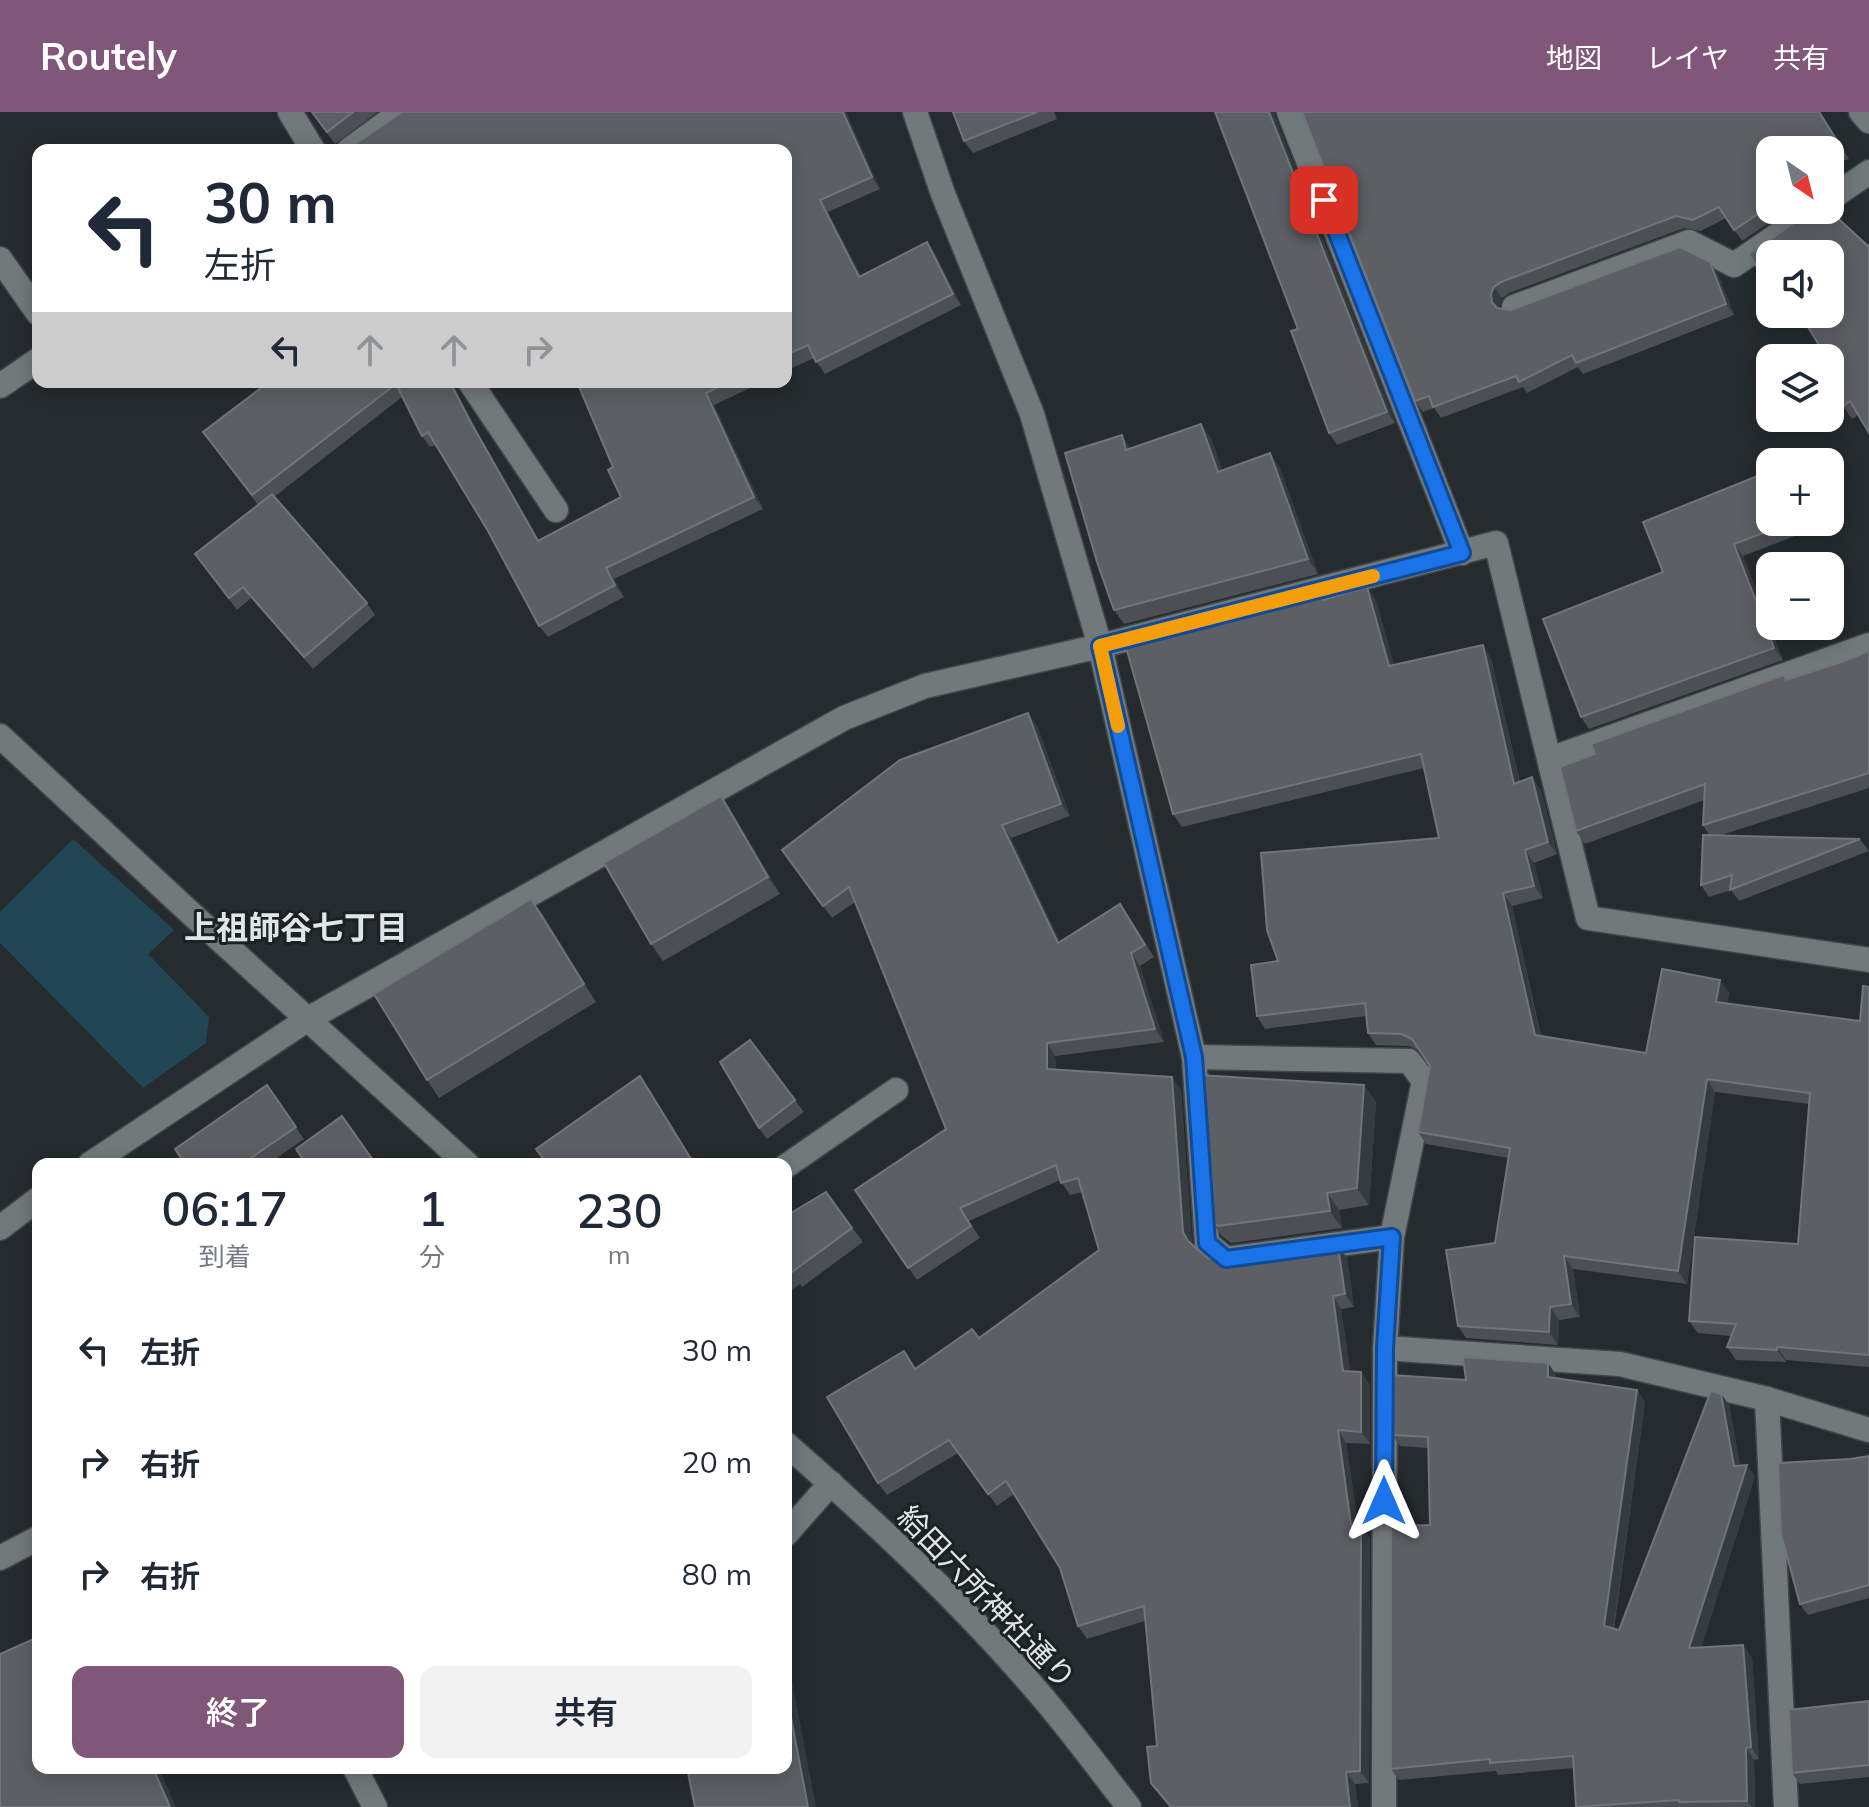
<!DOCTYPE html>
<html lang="ja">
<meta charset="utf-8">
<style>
body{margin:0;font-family:Mulish,"Noto Sans JP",sans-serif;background:#f2f2f3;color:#1f2937;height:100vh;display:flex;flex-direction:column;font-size:30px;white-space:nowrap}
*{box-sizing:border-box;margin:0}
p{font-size:26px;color:#747a83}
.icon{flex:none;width:44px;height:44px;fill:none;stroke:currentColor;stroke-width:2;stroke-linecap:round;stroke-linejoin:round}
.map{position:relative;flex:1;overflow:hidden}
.side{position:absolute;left:32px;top:1046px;width:760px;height:616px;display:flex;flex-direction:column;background:#fff;border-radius:16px;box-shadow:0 4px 20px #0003}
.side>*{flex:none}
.banner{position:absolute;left:32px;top:32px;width:760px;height:244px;border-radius:16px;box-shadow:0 4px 20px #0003;background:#fff;color:#1f2937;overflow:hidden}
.needle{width:52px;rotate:145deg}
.controls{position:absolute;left:1756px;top:24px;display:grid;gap:16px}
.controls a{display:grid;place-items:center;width:88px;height:88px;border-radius:16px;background:#fff;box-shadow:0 4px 20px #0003;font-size:40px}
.pin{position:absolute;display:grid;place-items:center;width:68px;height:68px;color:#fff;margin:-34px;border-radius:16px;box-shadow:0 4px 12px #0006}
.me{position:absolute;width:88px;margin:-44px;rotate:0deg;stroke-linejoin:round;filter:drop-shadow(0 0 6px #0008)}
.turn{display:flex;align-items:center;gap:28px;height:168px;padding:0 40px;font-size:36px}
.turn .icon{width:104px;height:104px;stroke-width:2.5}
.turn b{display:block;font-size:56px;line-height:68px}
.lanes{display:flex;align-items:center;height:76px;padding:0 40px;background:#0003;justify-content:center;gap:40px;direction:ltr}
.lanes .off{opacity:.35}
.eta{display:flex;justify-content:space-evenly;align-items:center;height:136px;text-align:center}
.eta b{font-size:48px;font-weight:600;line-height:56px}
.action{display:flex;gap:16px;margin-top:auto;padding:16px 40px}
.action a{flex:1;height:92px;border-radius:16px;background:#815779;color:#fff;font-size:32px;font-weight:600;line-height:92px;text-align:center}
.action a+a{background:#f2f2f3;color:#1f2937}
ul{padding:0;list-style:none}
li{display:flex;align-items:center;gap:24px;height:112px;padding:0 40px}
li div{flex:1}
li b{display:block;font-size:30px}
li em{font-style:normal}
header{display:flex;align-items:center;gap:48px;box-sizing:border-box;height:112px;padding:0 40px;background:#815779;color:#fff}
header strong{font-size:38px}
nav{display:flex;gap:44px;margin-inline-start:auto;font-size:28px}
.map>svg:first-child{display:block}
.green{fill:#214754}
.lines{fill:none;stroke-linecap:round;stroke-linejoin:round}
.minor-casing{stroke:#414648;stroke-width:27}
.minor{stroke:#71797b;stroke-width:24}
.wall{fill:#4c5055}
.shaded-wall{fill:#363b3f}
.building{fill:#5c6065;stroke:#717579;stroke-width:2}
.route-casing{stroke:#114b97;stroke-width:20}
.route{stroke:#1a73e8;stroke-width:14}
.slow{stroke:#f59e0b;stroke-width:14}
.labels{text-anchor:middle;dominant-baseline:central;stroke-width:6;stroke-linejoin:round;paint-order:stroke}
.street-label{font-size:30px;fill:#e1e5e6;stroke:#1c2224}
.neighbourhood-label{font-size:32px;font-weight:bold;fill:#e1e5e6;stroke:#1c2224}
</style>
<header>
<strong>Routely</strong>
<nav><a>地図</a><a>レイヤ</a><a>共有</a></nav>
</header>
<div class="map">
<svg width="1869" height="1695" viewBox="0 0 1869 1695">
<rect width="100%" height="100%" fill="#252b2e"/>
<path class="green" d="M73,727L174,818L148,842L209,905L206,931L143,976L0,831V800Z"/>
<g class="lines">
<defs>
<g id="minor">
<path d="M290,0L313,38"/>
<path d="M915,0L943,82L1032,302L1100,534L1194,945L1207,1131L1226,1147L1392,1125"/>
<path d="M1289,0L1462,441"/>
<path d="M1861,0L1869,9"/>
<path d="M349,38L401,0"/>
<path d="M1830,87L1869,60"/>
<path d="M0,147L38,201"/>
<path d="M1514,195L1689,130L1734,153L1814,98"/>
<path d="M470,270L556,398"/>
<path d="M0,274L38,248"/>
<path d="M0,624L185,796L467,1052"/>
<path d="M1550,647L1869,533"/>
<path d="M1194,945L1409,949L1424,969L1392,1125L1385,1236L1384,1695"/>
<path d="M90,1052L308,907L844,606L925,574L1100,534L1496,431L1588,806L1869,848"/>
<path d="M786,1054L896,978"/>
<path d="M0,1116L38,1087"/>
<path d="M1385,1236L1620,1252L1767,1287L1869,1318"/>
<path d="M1767,1287L1786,1695"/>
<path d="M786,1332C874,1409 962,1491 1038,1580C1070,1617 1099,1657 1129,1695"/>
<path d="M786,1422L831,1371"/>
<path d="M0,1446L38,1426"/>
<path d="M355,1656L375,1695"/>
</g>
</defs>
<use href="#minor" class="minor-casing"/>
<use href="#minor" class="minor"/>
</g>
<g class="wall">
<path d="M311,0H377L335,32Z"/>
<path d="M846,0L880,77L828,100L861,164L927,130L935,142L961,193L825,262L814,246L786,259V38Z"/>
<path d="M953,0H1054L1057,7L973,41L964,29Z"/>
<path d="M1215,0H1275V5L1395,311L1337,333L1329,321L1298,217Z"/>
<path d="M1302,0H1820L1849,47L1830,53V38H1770V98H1788L1742,129L1726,106L1701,119L1684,116L1509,181L1502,186L1499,193L1500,196L1511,198L1718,162L1734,203L1583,262L1578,255L1527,281L1523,275L1441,306L1434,296L1423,300L1415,289Z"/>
<path d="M1813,98L1858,303L1852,307L1843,294L1825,243L1770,142V176L1749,142Z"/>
<path d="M269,270H452L478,321L539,428L621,385L613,355L577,270H763L714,293L763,397L614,467L624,485L548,525L539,514L488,419L436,333L430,335L422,324L402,285L274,385L367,491L375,503L313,557L251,486L237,498L195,442L258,393L203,320Z"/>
<path d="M1211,326L1222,358L1280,356L1318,462L1124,512L1114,498L1131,337Z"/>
<path d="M1770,410H1817L1818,415L1743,444L1783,548L1589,617L1581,605L1663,460Z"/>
<path d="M1320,478L1326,487L1376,488L1394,553L1491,546L1520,670L1541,678L1557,742L1534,751L1543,786L1512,794L1541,924L1646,941L1729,880L1727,892L1860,909L1869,875V1255L1786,1248V1250L1736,1248L1727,1235L1731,1224L1698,1221L1689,1209L1798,1132L1810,992L1715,980L1687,1172L1573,1157L1580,1205L1559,1208L1558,1233L1466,1226L1458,1214L1495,1131L1509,1046L1426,1032L1418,1020L1430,954L1420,939L1409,934L1376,933L1368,921L1366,904L1265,917L1257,904L1278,849L1439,726L1424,656L1182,715L1173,702Z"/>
<path d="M1869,539V676L1721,723L1860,727L1869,739L1739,789L1731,778L1709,785L1701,773L1709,723L1703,713L1704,688L1585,732L1576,719L1788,567L1845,549Z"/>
<path d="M1028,601L1037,614L1070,704L1011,726L1060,830L1129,805L1154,845L1140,854L1164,930L1055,944L1056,958L1172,965L1181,978L1192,1133L1208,1146L1219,1149L1338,1134L1347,1146L1354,1195L1341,1197L1350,1259L1361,1260L1370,1273V1332L1346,1331L1358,1413L1370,1426L1369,1671L1355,1672L1358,1695H1170L1151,1671L1157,1634L1145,1509L1087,1527L1078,1514L1060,1456L1014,1382L997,1394L958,1341L887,1383L878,1371L916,1256L979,1226L1099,1138L1082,1080L1070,1083L1060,1068L969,1109L980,1126L917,1168L855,1078L946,1017L855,790L832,806L782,738Z"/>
<path d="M721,684L733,702L780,782L663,849L651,832Z"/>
<path d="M531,787L544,804L596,890L439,986L427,968Z"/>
<path d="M267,973L304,1027L268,1052H185Z"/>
<path d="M1364,973L1376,990L1369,1093L1339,1098L1342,1116L1231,1131L1222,1124L1209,1106Z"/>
<path d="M795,988L804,1000L767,1027L759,1016Z"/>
<path d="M826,1080L863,1130L802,1175L800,1172L786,1182V1104Z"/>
<path d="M1548,1251L1556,1263V1267L1637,1278L1645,1290L1614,1517L1619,1518L1721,1282L1729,1293L1740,1353L1755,1364L1701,1536L1752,1545L1759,1647L1754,1648L1755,1695H1576L1574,1656L1498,1663L1496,1659L1399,1668L1391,1657L1430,1413L1428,1336L1400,1334L1392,1323L1466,1268Z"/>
<path d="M1869,1344V1486L1808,1503L1800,1492Z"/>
<path d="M1869,1589V1665L1800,1672L1792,1661Z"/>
</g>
<g class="shaded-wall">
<path d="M843,0H846L880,77L872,65Z"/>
<path d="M1269,0H1275V5L1395,311L1387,300Z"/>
<path d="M820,88L828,100L867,177L859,165Z"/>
<path d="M927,130L935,142L961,193L953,182Z"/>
<path d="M1710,150L1718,162L1734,203L1726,192Z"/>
<path d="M1494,175L1502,186L1499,193L1500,201L1492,190L1491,182Z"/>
<path d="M450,270H452L478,321L546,440L538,429L470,309Z"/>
<path d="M706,281L714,293L763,397L754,385Z"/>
<path d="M1201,312L1211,326L1228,374L1218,360Z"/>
<path d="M1122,323L1132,338H1126Z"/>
<path d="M1270,341L1280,356L1318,462L1308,447Z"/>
<path d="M1734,432L1743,444L1783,548L1774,536Z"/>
<path d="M606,456L614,467L624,485L615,473Z"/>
<path d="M1367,475L1376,488L1398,566L1389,554Z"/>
<path d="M1483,533L1491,546L1523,685L1514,672Z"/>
<path d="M1028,601L1037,614L1070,704L1061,692Z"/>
<path d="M1532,665L1541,678L1557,742L1548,730Z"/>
<path d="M721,684L733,702L780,782L768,765Z"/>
<path d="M1002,713L1011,726L1067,844L1058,831Z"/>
<path d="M1525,738L1534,751L1543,786L1534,774Z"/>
<path d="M1503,781L1512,794L1543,936L1535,923Z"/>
<path d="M531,787L544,804L596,890L584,872Z"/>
<path d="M1131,841L1140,854L1164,930L1155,917Z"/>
<path d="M1720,868L1729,880L1725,903L1716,890Z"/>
<path d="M1047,931L1055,944L1056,970L1047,957Z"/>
<path d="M640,964L650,978L695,1052H694Z"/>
<path d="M1172,965L1181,978L1192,1133L1188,1129L1183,1120Z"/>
<path d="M1707,967L1715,980L1687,1172L1678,1159Z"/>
<path d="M1364,973L1376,990L1369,1093L1357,1076Z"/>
<path d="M1327,1081L1339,1098L1342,1116L1330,1099Z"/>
<path d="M1338,1134L1347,1146L1354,1195L1345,1182Z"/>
<path d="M1564,1144L1573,1157L1580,1205L1571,1192Z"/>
<path d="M1333,1184L1341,1197L1352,1271L1343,1259Z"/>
<path d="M1550,1195L1559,1208L1558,1233L1549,1220Z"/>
<path d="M1777,1235L1786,1248V1250L1777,1238Z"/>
<path d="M1548,1251L1556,1263V1277L1548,1265Z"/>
<path d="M1361,1260L1370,1273V1332L1361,1320Z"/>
<path d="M1637,1278L1645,1290L1612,1526L1604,1514Z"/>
<path d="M1721,1282L1729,1293L1742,1365L1734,1354Z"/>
<path d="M1338,1318L1346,1331L1360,1426L1351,1413Z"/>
<path d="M1747,1353L1755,1364L1697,1548L1689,1536Z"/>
<path d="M1361,1413L1370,1426L1369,1671L1360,1659Z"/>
<path d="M1743,1533L1752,1545L1759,1647L1751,1635Z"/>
<path d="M786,1537L816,1695H808L786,1579Z"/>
<path d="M1746,1636L1754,1648L1755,1695H1752L1747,1689Z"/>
<path d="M153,1656H159L176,1695H170Z"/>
<path d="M1346,1660L1355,1672L1358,1695H1350Z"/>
</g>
<g class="building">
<path d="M312,0H353L327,20Z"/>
<path d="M402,0H843L872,65L820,88L859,165L927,130L953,182L816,250L808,233L786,243V38H347Z"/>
<path d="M953,0H1037L964,29Z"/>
<path d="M1215,0H1269L1387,300L1329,321L1291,219L1298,217Z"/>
<path d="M1302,0H1819L1841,35L1830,39V38H1770V94L1734,118L1719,95L1693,108L1676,104L1501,170L1494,175L1491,182L1492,190L1497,196L1511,198L1680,135L1710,150L1726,192L1576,251L1572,243L1519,270L1516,264L1433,295L1429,284L1415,289Z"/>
<path d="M1813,98H1829L1868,134L1869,133V321L1850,289L1843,294L1830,273V246H1820L1825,243L1800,202H1830V142H1770V172L1768,173L1749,142Z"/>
<path d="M269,270H450L470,309L538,429L621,385L608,358L613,355L577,270H730L706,281L754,385L606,456L615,473L539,514L488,419L428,320L422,324L396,272L252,383L203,320Z"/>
<path d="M1201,312L1218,360L1270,341L1308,447L1114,498L1097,450L1065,341L1122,323L1126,338Z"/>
<path d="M1770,359V410H1792L1734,432L1774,536L1581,605L1543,507L1663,460L1643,410Z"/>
<path d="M272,382L367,491L304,545L243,475L229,486L195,442Z"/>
<path d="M1367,475L1389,554L1483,533L1514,672L1532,665L1548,730L1525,738L1534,774L1503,781L1535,923L1646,941L1662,857L1720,868L1716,890L1860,909L1863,874L1869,875V1243L1777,1235V1238L1727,1235L1736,1212L1689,1209L1695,1125L1798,1132L1810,981L1707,967L1678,1159L1564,1144L1571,1192L1550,1195L1549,1220L1458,1214L1446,1138L1495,1131L1510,1036L1418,1020L1430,954L1412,927L1401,922L1368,921L1365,891L1257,904L1251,853L1278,849L1267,818L1261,741L1439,726L1421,642L1173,702L1124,528L1320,478L1323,488Z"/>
<path d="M1869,539V661L1703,713L1705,672L1576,719L1560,655L1595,642L1591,632L1784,563L1786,568L1845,549Z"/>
<path d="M1028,601L1061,692L1002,713L1058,831L1120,792L1145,833L1131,841L1155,917L1047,931V957L1172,965L1183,1120L1188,1129L1208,1146L1219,1149L1338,1134L1345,1182L1333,1184L1343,1259L1361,1260V1320L1338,1318L1351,1413H1361L1360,1659L1346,1660L1350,1695H1171L1151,1671L1147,1635L1157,1634L1144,1494L1078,1514L1060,1456L1006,1369L988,1382L949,1328L878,1371L827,1285L904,1239L915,1257L972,1217L979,1226L1099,1138L1078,1066L1061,1071L1056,1053L960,1096L971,1114L908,1156L855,1078L946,1017L849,775L823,794L782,738L900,648Z"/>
<path d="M721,684L768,765L651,832L604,751Z"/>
<path d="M1703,723L1860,727L1730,778L1732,763L1701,773Z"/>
<path d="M531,787L584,872L427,968L374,882Z"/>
<path d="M750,928L795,988L759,1016L720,950Z"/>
<path d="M1199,963L1364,973L1357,1076L1327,1081L1330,1099L1218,1114L1209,1106Z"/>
<path d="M640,964L694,1052H547L536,1037Z"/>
<path d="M267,973L296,1015L242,1052H185L175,1037Z"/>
<path d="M342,1004L373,1048L367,1052H306L296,1037Z"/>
<path d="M826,1080L852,1116L792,1160L790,1157L786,1160V1104Z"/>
<path d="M1463,1245L1548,1251V1265L1637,1278L1604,1514L1619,1518L1711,1279L1721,1282L1734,1354L1747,1353L1689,1536L1743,1533L1751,1635L1746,1636L1747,1689L1679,1690V1688L1576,1695L1573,1644L1490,1651V1647L1391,1657V1414L1430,1413L1428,1325L1392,1323V1263L1466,1268Z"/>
<path d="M1869,1344V1473L1800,1492L1781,1422L1778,1351L1850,1347Z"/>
<path d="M38,1525V1656H153L170,1695H0V1542Z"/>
<path d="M786,1579L808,1695H695L687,1656H786Z"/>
<path d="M1869,1589V1653L1792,1661L1789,1598Z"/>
</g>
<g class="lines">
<defs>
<path id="route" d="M1324,88L1462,441L1100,534L1194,945L1207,1131L1226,1147L1392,1125L1385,1236L1384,1389"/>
</defs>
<use href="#route" class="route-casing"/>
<use href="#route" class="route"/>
<path class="slow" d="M1118,614L1100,534L1373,464"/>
</g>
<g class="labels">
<g class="street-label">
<text transform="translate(987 1485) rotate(46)">給田六所神社通り</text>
</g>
<g class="neighbourhood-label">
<text x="296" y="815">上祖師谷七丁目</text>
</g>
</g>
</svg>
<div class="controls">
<a><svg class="needle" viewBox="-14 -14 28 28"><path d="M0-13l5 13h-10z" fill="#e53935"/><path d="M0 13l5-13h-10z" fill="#747a83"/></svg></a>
<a><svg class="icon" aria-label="sound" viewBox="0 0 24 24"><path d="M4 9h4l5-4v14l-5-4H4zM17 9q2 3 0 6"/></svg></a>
<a><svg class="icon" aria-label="layers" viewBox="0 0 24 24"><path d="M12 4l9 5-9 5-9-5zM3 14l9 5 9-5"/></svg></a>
<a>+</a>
<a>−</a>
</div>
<div class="pin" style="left:1324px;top:88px;background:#d93025"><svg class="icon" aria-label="arrive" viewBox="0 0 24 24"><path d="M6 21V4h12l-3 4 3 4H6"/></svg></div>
<svg class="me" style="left:1384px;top:1389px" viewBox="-20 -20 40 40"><path d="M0-17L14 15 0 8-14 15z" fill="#1a73e8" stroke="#fff" stroke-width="4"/></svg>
<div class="banner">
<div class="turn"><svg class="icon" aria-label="left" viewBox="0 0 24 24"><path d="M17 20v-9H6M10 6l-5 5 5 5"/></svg><div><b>30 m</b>左折</div></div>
<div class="lanes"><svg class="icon" aria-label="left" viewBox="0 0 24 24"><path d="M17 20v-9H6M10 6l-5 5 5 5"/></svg><svg class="icon off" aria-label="ahead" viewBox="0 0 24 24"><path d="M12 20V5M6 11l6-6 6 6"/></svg><svg class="icon off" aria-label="ahead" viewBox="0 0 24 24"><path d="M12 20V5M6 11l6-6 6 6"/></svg><svg class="icon off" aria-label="right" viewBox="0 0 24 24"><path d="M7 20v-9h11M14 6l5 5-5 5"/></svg></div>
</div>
<section class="side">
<div class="eta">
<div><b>06:17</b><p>到着</p></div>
<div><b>1</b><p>分</p></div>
<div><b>230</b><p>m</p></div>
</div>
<ul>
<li><svg class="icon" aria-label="left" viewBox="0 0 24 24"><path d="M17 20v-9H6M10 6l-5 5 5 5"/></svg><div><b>左折</b></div><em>30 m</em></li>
<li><svg class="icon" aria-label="right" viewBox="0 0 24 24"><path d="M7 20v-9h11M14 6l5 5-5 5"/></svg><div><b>右折</b></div><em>20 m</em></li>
<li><svg class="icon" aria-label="right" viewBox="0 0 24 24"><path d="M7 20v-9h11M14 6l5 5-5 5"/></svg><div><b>右折</b></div><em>80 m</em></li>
</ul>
<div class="action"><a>終了</a><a>共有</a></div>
</section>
</div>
